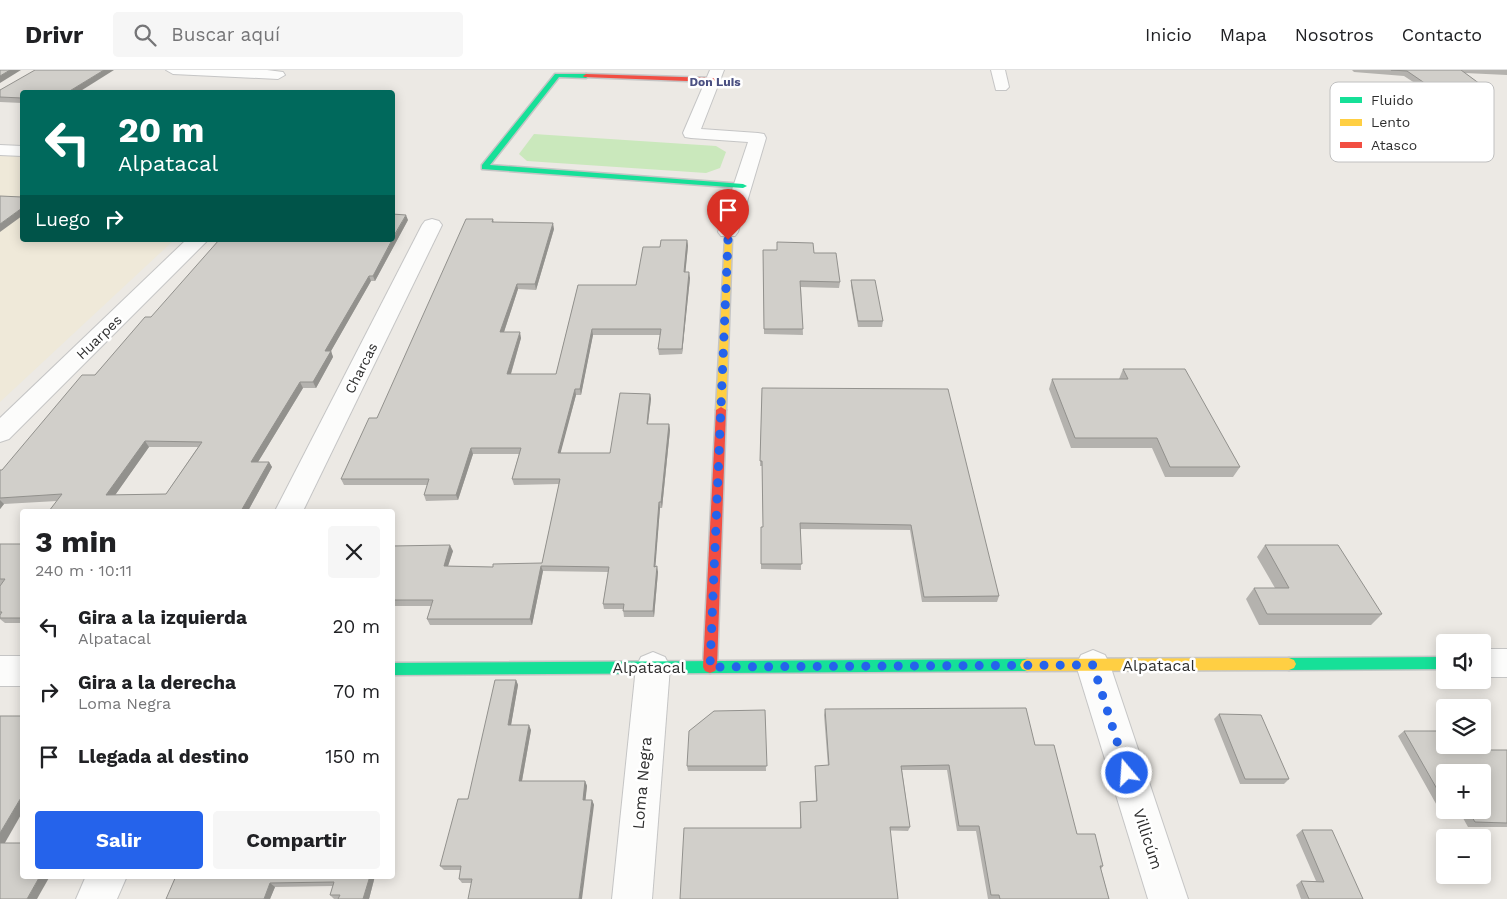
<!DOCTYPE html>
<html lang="es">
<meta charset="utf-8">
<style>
body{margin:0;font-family:"Work Sans",sans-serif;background:#f6f6f6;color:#202124;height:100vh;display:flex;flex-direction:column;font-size:19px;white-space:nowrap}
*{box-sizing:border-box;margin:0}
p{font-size:16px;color:#757577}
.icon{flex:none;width:28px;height:28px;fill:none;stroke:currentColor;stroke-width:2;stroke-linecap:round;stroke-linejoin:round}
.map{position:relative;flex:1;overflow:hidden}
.side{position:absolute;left:20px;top:439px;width:375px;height:370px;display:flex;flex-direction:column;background:#fff;border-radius:5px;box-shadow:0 2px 12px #0003}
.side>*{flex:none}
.hud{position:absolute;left:20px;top:20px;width:375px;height:152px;border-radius:5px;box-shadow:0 2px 12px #0003;background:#00695c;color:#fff;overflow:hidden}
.buttons{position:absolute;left:1436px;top:564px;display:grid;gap:10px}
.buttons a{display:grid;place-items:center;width:55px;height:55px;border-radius:5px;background:#fff;box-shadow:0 2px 12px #0003;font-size:25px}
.pin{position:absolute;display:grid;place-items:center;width:42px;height:42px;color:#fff;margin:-51px -21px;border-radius:50% 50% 50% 0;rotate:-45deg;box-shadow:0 0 5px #0007}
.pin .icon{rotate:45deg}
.me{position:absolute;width:55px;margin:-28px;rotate:342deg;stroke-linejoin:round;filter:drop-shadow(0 0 4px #0008)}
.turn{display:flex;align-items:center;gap:18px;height:105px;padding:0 15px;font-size:22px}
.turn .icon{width:65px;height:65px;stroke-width:2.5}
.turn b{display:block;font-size:35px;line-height:42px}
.then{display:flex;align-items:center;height:48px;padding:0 15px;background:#0003;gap:10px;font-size:19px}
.round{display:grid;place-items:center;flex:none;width:52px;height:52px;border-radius:5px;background:#f6f6f6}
.summary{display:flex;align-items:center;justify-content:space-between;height:85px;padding:0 15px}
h1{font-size:30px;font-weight:700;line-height:38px}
.button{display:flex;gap:10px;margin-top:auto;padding:10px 15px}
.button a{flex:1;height:58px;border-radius:5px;background:#2563eb;color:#fff;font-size:20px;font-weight:700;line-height:58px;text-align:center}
.button a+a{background:#f6f6f6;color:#202124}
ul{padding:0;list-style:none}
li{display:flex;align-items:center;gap:15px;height:65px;padding:0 15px}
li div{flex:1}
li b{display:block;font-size:19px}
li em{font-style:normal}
header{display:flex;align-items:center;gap:30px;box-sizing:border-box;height:70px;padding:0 25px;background:#fff;border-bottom:1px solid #e0e0e0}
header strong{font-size:24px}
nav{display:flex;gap:28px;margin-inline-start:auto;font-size:18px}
.search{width:350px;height:45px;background:#f6f6f6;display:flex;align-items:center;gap:12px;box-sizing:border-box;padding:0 18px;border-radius:5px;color:#757577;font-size:19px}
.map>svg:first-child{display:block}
.education{fill:#efe9d9}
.green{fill:#cae8bc}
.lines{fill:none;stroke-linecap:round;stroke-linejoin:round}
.street-casing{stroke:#c5c5c5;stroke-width:2}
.fast-casing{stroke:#c5c5c5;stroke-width:3}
.slow-casing{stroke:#c5c5c5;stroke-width:3}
.jam-casing{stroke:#c5c5c5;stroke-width:3}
.street{fill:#fcfcfb;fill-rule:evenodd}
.fast{fill:#16e098;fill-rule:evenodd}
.slow{fill:#ffcf43;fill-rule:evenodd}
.jam{fill:#f24e42;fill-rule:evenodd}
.wall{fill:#b4b2ae;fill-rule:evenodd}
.shaded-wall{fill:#92918d}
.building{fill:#d1cfca;stroke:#92918d;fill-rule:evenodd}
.route{stroke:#2563eb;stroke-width:9;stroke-dasharray:0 16.2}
.labels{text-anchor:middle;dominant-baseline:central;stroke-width:5;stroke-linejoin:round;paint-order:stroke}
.far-neighbourhood-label{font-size:12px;font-weight:bold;fill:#4b5082;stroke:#fff}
.street-label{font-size:14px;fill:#2e2e2e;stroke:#fff}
.near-street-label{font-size:16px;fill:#2e2e2e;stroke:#fff}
.key{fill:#fff;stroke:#c0c0c0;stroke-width:1}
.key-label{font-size:14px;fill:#2e2e2e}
</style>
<header>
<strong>Drivr</strong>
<div class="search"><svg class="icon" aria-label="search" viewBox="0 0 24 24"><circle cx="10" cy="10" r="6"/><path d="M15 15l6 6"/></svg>Buscar aquí</div>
<nav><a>Inicio</a><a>Mapa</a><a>Nosotros</a><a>Contacto</a></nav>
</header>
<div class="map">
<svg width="1507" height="829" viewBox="0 0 1507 829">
<rect width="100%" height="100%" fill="#ece9e4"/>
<path class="education" d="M0,85L22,86V170H174L0,332Z"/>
<path class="green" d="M534,64L716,76L726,82L720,98L706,103L527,91L519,84Z"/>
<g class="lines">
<defs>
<g id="street">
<path d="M166,0H267L283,2L285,5L278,9L173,4Z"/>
<path d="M710,0H724L701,59L758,63L764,64L766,68L738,162L735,166H721L718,162L748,72L691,68L685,67L683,63Z"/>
<path d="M991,0H1005L1009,17L1006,20H996Z"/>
<path d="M0,75L22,76V86L0,85Z"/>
<path d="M432,149L439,151L442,155L303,441H275L422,155L425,151Z"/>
<path d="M186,170H208L9,369L0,372V348Z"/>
<rect x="1482" y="579" width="25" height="28"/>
<path d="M1093,580L1105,585L1110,595L1188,829H1148L1076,595L1081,585Z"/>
<path d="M653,582L665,587L670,597L652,829H612L636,597L641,587Z"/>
<rect x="0" y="586" width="22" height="30"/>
<path d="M86,806H127L117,829H76Z"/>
</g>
<g id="fast">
<path d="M555,4H586L589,6L586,8L559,7L490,95L743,114L747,116L743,118L482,99V95Z"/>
<path d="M1445,587V599L1289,600L1284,598L1282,594L1284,590L1289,588Z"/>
<path d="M1027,589L1032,591L1034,595L1032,599L1027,601L392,605V593Z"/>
</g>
<g id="slow">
<path d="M725,168L732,170L726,340L721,343L716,340Z"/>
<path d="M1289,588L1294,590L1296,594L1294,598L1289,600L1027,601L1022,599L1020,595L1022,591L1027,589Z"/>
</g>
<g id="jam">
<path d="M586,4L713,8L716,10L713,12L584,7L583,6Z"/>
<path d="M721,337L726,340L717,597L715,601L710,603L705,601L703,597L716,340Z"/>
</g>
</defs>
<use href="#street" class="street-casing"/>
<use href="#fast" class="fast-casing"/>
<use href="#slow" class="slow-casing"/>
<use href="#jam" class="jam-casing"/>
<use href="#street" class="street"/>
<use href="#fast" class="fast"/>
<use href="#slow" class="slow"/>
<use href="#jam" class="jam"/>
</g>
<g class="wall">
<path d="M1352,0H1507V5L1465,3L1480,14L1477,19H1424L1404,6L1354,2Z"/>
<path d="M0,20L22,22V33L0,32Z"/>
<path d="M493,149L494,152L554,159L536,220L518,219L504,262L521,268L511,304H556L578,215H636L660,177L687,170L688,176L685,202L690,208L682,284L659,285L658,279L660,265H593L581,325H576L560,383H610L650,324L651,329L648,354H669L670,360L662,438H660L655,496L658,502L654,547H624L623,539H604L603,534L608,502L543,501L532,555H430L427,549L431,536H392V476L453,481L448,496L493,497L542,493L559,414L514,415L512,409L519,384H473L458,430L426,431L424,425L427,415H344L341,409Z"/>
<path d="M408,150L375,211H371L331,281L333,287L316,318H303L258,392H269L272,397L248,441L57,431L4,434L0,439V400H2L151,247ZM149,377H198L166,424L115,425Z"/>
<path d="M763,180H777L814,183L840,212L839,218L801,217L803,265L764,264Z"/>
<path d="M851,210L883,251L882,257H858L851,216Z"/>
<path d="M1123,299L1240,397L1233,407H1165L1152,378H1071L1049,319L1052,309H1119Z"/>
<path d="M762,318L999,526L997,532H922L910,460L801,459V500L761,499V457H763L762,396H760Z"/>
<path d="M0,474H22V553H5L0,549Z"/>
<path d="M1265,475L1382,544L1371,555H1259L1246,529L1254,518H1275L1257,487Z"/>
<path d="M516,610L518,615L511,655L531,660L522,711H585L587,716L585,730H592L594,735L472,813H462L459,809L461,800H444L440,796Z"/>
<path d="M825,639L1035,675L1077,764L1103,796L1101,799L1109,829H988L976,761H957L947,700H902L910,757L908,761L800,758V732L816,731L815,701V696H828L824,645Z"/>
<path d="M765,640L766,701H688L687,696Z"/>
<path d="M1219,644L1289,709L1284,714H1240L1214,649Z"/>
<path d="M1404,661L1465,680H1507V757H1468L1463,748H1444L1398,666ZM1445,702L1482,740H1445Z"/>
<path d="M1302,760L1363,829H1301L1296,815L1301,811H1316L1296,765Z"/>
<path d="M176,806H375L369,829H334L330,825L333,816L275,817L270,829H166Z"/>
</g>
<g class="shaded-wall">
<path d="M10,0H21L0,13V6Z"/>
<path d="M104,0H114L79,22H68Z"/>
<path d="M22,138V146L0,162V154Z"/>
<path d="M406,145L408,150L375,211L373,206Z"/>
<path d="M553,153L554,159L536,220L535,214Z"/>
<path d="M687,170L688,176L685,207L684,202Z"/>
<path d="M689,202L690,208L682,284V279Z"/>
<path d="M369,206L371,211L331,281L333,287L316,318L313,312L325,281Z"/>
<path d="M517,214L518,219L502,268L500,262Z"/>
<path d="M592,259L593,265L581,325L580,319Z"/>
<path d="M520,262L521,268L509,310L507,304Z"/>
<path d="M300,312L303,318L255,397L251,392Z"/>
<path d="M575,319L576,325L559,389L558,383Z"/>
<path d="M650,324L651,329L647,360V354Z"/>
<path d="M669,354L670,360L662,438L661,432Z"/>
<path d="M145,371L149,377L111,431L106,425Z"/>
<path d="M471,378L473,384L458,430L456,425Z"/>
<path d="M269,392L272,397L248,441H241Z"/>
<path d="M0,430L4,434L0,439Z"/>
<path d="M659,432L660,438L655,502L654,497Z"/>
<path d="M450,475L453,481L446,502L444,496Z"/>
<path d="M541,496L543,501L532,555L530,549Z"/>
<path d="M657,496L658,502L654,547L653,541Z"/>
<path d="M516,610L518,615L510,661L508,655Z"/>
<path d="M529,655L531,660L521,716L519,711Z"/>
<path d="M585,711L587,716L585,735L583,730Z"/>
<path d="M22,726V743L2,778L0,777V763Z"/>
<path d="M592,730L594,735L582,829H579Z"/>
<path d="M40,806H50L37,829H27Z"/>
<path d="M370,806H375L369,829H363Z"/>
<path d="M270,813L275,817L270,829H264Z"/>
</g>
<g class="building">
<path d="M0,0H10L0,6Z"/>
<path d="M35,0H104L68,22H22V28L0,27V20Z"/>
<path d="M1391,0H1461L1480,14H1426L1407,1Z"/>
<path d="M0,126L22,127V138L0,154Z"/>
<path d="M392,144L406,145L392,169Z"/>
<path d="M466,149H493L492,152L553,153L535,214H517L500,262H520L507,304H556L578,215H636L643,177H660L661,170H687L684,202H689L682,279H658L661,259H592L580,319H575L558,383H610L620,323L650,324L647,354H669L661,432H659L654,497L657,496L653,541H623L624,534H603L609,497L541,496L530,549H427L433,530H392V476L450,475L444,496L493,497V494L542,493L560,409H512L521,378H471L456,425H424L429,409H341L369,348H377Z"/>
<path d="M219,170H392L373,206H369L325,281H331L313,312H300L251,392H269L241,441H49L62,424L0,428V400H2L82,305H95L145,247H151ZM145,371L202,372L166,424L106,425Z"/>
<path d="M777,172L813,173L814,183H836L840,212L800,211L803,259H764L763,180H777Z"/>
<path d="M851,210H875L883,251H858Z"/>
<path d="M1123,299H1185L1240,397H1170L1157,368H1075L1052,309H1128Z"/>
<path d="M762,318L948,319L999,526L924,527L911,455L800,453L802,494H761V457H763L762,391H760Z"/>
<path d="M0,474H22V548H0V545L2,542H0V516L5,509H0Z"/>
<path d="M1265,475H1338L1382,544H1267L1254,518H1289Z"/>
<path d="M495,610H516L508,655H529L519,711H585L583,730H592L579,829H468L472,809H459L461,796H440L458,729H468Z"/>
<path d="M1026,638L1035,675H1054L1077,764H1095L1103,796H1100L1109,829H1000L999,825H991L979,756H959L949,695L901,696L910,757H890L898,829H680L684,758H801L800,732L817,731L815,696L829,695L825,639Z"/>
<path d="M765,640L767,696H687L689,661L714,641Z"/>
<path d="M1219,644L1261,645L1289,709H1245Z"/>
<path d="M0,646H22V726L0,763Z"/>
<path d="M1404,661H1445V675H1463L1465,680H1507V753L1475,752L1470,744L1451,743L1449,740H1482V702H1445V733Z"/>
<path d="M1302,760H1332L1363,829H1309L1301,811L1324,812Z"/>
<path d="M0,773H22V806H40L27,829H0Z"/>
<path d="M176,806H370L363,829H338L340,825H330L334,812L270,813L264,829H166Z"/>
</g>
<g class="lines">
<path class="route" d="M728,170L710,597L1093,595L1127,703"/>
</g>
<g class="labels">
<g class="far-neighbourhood-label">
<text x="715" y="12">Don Luis</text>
</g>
<g class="street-label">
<text transform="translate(99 267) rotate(-44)">Huarpes</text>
<text transform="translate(361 298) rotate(-63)">Charcas</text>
</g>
<g class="near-street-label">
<text x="1159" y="595">Alpatacal</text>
<text x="649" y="597">Alpatacal</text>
<text transform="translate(642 713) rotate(-85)">Loma Negra</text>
<text transform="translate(1148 769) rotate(72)">Villicúm</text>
</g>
</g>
<rect x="1330" y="12" width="164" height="80" rx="8" class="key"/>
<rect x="1340" y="27" width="22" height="6" fill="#16e098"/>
<rect x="1340" y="49" width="22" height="7" fill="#ffcf43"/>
<rect x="1340" y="72" width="22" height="6" fill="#f24e42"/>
<g class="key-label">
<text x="1371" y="35">Fluido</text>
<text x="1371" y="57">Lento</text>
<text x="1371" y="80">Atasco</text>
</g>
</svg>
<div class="buttons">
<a><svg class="icon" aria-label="sound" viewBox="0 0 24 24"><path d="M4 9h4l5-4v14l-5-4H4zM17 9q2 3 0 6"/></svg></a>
<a><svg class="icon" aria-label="layers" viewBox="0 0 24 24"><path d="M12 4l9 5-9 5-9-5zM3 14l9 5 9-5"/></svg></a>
<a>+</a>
<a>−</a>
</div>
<div class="pin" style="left:728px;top:170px;background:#d93025"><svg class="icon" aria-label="arrive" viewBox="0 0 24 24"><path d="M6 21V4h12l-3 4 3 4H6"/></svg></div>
<svg class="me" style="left:1127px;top:703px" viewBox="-20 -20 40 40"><circle r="17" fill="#2563eb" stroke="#fff" stroke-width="3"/><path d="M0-11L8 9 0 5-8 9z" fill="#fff"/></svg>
<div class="hud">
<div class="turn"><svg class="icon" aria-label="left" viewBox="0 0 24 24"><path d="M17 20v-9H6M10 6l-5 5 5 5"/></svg><div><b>20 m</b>Alpatacal</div></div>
<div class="then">Luego<svg class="icon" aria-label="right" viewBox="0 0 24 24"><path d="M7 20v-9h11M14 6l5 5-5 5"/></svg></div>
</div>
<section class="side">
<div class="summary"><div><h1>3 min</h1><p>240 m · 10:11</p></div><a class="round"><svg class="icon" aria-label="close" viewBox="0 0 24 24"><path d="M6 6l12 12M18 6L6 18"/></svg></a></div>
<ul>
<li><svg class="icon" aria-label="left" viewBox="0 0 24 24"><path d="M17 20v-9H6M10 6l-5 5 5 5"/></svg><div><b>Gira a la izquierda</b><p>Alpatacal</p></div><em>20 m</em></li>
<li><svg class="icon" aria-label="right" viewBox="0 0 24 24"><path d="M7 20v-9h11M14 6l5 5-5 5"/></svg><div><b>Gira a la derecha</b><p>Loma Negra</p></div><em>70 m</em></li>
<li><svg class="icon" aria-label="arrive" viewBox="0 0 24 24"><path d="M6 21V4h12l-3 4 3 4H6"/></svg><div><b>Llegada al destino</b></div><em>150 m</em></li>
</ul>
<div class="button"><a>Salir</a><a>Compartir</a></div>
</section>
</div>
